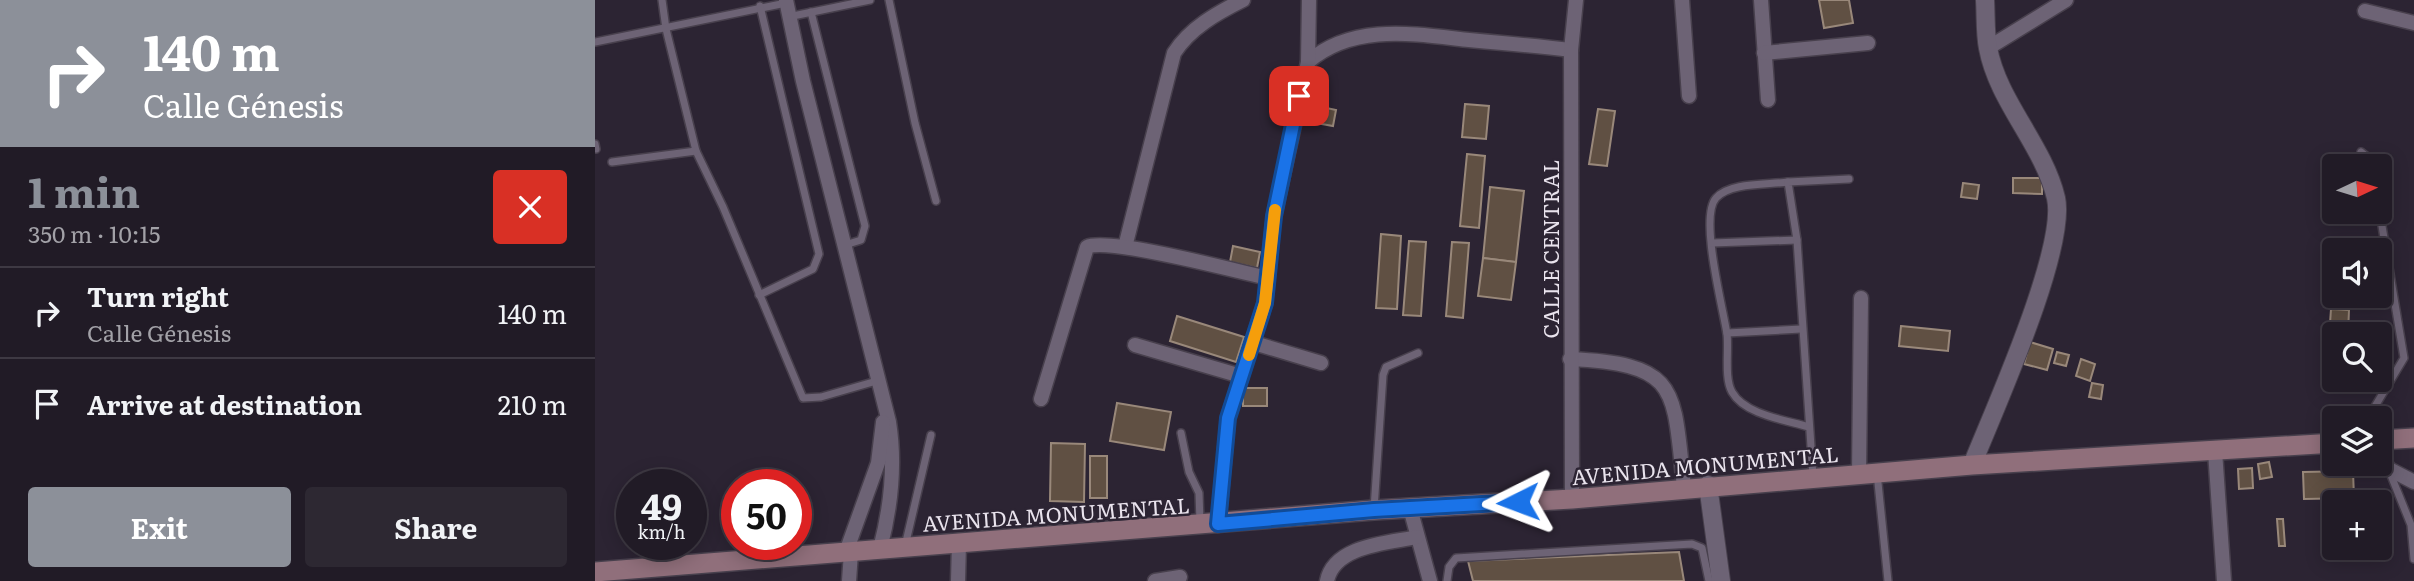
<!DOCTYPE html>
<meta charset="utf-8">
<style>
body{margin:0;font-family:Literata,serif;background:#2d2832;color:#f1f3f6;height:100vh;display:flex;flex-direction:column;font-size:26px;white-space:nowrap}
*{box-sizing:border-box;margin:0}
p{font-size:23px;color:#a2a1a7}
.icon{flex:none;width:38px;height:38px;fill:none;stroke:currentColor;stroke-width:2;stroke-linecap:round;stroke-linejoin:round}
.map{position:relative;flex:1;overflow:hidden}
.sheet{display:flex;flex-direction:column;background:#211b26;width:595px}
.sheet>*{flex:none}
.banner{background:#8c9099;color:#fff;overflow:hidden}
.needle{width:46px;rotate:86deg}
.tools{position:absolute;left:1727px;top:154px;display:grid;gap:14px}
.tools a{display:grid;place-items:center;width:70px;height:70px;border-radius:7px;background:#211b26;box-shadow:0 4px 18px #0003,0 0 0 2px #3e3943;font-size:35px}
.speed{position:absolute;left:21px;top:469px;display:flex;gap:14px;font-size:35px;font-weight:700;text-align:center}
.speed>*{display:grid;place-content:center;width:91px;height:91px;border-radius:50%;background:#211b26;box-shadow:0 4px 18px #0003,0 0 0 2px #3e3943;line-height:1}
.speed small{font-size:18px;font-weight:400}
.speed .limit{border:10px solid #d22;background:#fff;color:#111}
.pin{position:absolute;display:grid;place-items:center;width:60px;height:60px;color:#fff;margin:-30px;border-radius:14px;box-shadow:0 4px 10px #0006}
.me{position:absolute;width:77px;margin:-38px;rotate:267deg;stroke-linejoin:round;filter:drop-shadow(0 0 5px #0008)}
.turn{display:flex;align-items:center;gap:24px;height:147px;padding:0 28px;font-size:32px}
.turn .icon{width:91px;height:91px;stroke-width:2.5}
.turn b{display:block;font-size:49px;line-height:60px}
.round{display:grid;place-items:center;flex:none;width:74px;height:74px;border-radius:7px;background:#2d2832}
.head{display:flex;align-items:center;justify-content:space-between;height:119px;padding:0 28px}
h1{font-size:42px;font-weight:700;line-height:52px;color:#8c9099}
.button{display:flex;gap:14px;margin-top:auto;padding:14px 28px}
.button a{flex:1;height:80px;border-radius:7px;background:#8c9099;color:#fff;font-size:28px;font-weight:700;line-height:80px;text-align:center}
.button a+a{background:#2d2832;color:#f1f3f6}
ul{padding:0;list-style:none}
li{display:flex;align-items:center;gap:21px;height:91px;padding:0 28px;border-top:2px solid #3e3943}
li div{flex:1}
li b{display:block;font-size:26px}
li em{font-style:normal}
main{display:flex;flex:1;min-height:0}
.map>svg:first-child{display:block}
.building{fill:#605043;stroke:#99887a;stroke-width:2}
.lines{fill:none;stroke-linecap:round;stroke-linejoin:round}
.service-casing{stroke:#48404d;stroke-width:10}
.minor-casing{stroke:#48404d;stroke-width:17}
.tertiary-casing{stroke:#48404d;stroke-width:20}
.secondary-casing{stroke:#48404d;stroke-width:22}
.service{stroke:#6d6375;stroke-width:7}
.minor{stroke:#6d6375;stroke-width:14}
.tertiary{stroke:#6d6375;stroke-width:18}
.secondary{stroke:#906f7b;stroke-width:19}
.route-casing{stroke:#114b97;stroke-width:18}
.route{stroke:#1a73e8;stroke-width:12}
.slow{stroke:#f59e0b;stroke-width:12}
.labels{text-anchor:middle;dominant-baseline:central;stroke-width:5;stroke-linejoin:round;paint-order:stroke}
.street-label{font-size:21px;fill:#e9e3ed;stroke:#2c2433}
</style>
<main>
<section class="sheet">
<div class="banner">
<div class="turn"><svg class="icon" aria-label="right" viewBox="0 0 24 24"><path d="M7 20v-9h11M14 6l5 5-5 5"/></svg><div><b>140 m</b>Calle Génesis</div></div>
</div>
<div class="head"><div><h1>1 min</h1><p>350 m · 10:15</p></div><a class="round" style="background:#d93025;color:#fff"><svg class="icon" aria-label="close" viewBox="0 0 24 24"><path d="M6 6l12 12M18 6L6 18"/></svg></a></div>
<ul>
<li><svg class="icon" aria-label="right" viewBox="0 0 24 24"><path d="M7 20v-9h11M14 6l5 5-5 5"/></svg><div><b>Turn right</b><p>Calle Génesis</p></div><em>140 m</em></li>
<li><svg class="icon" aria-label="arrive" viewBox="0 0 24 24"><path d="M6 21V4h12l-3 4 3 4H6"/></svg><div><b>Arrive at destination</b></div><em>210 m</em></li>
</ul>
<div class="button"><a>Exit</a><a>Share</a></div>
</section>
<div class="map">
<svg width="1819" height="581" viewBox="0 0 1819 581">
<rect width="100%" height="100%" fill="#2c2433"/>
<g class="building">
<path d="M1224,0H1254L1258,23L1229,28Z"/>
<path d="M713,104L741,110L738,126L710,121Z"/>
<path d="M870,104L894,106L891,139L867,137Z"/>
<path d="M1003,109L1020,111L1012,166L994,164Z"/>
<path d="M872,154L890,156L884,228L865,226Z"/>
<path d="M1418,178H1447V194L1418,193Z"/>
<path d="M1368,183L1384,185L1382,199L1366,197Z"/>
<path d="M895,187L929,191L921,262L888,258Z"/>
<path d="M786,234L806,236L802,309L781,308Z"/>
<path d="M814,241L831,242L826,316L808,315Z"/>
<path d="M857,242L874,243L868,318L851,316Z"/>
<path d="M638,246L665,252L662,268L635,262Z"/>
<path d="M888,258L921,262L916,300L883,296Z"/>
<path d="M1736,309L1754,310L1753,334H1740V338H1734Z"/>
<path d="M582,316L649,337L641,362L575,341Z"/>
<path d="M1306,326L1355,331L1353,351L1304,346Z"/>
<path d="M1435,342L1458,349L1452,370L1429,364Z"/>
<path d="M1462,352L1474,355L1471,366L1459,363Z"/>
<path d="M1486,359L1500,364L1495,381L1481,376Z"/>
<path d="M1497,383L1508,385L1506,399L1494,397Z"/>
<rect x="648" y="388" width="24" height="18"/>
<path d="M522,403L576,412L569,450L515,441Z"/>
<path d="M456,443L490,444L489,502L455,501Z"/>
<rect x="495" y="456" width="17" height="42"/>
<path d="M1674,462L1677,477L1665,479L1663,464Z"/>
<path d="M1657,468L1658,488L1644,489L1643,469Z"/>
<path d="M1758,471L1759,498L1709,499L1708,472Z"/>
<path d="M1682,519H1688L1690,546H1684Z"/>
<path d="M1084,552L1089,581H878L873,561Z"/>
</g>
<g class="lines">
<defs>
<g id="service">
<path d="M67,0L71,29L101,151L128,207L208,398L226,397L285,380"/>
<path d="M294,0L320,123L341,201"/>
<path d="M216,12L270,226L266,240L250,245"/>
<path d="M193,17L275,0"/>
<path d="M0,42L191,3"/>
<path d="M0,144L1,149"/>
<path d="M1766,152L1784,166"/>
<path d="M17,162L101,151"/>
<path d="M1193,182C1173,185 1135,182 1121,198C1104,217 1128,308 1132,334C1134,350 1129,378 1137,392C1150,415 1191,420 1214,427"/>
<path d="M1117,243L1202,240"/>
<path d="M164,295L218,269L224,254L165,6"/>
<path d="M1132,333L1206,329"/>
<path d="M1773,418L1809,358L1787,226L1785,171"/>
<path d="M586,433L594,472L604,493L605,522"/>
<path d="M1282,473L1293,581"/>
<path d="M1795,473L1816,525L1819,559"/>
<path d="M1218,476L1202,240L1193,182L1254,179"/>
<path d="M779,509L788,375L791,367L823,353"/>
<path d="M310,546L336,435"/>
<path d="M852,581L854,567L861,558L1097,544L1107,548L1114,581"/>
</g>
<g id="minor">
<path d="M191,0L208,81L294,422C301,466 296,507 285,549"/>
<path d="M1087,0L1094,96"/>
<path d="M1166,0L1173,100"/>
<path d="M1770,11L1819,23"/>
<path d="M1393,48L1471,0"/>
<path d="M1169,53L1273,43"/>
<path d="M713,62C758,23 819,34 874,40C908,43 942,46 976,50"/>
<path d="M530,247L579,53C595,28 622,13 648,0"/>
<path d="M659,343L726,363"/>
<path d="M540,345L646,376"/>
<path d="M975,359C1086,364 1078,389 1089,487"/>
<path d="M446,399L492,247C514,237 641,271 672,278"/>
<path d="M1620,451L1629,581"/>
<path d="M1785,455L1794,469L1819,482"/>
<path d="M1264,474L1266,298"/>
<path d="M977,499L976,50L981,0"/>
<path d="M815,508L835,581"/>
<path d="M623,525L633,418L670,303L679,216L713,62L714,0"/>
<path d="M251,552L283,463L288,422"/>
<path d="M254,581L256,552"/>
<path d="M363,581L364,543"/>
<path d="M560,581L585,577"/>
<path d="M732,581C739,545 794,543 822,537"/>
</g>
<g id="tertiary">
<path d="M1377,465C1399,410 1472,249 1461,198C1448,144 1403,102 1393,48C1390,33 1391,16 1390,0"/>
<path d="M1113,485L1126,581"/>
</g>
<g id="secondary">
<path d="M1785,440L1819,438"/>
<path d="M0,572L779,510L977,499L1377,465L1740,443"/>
</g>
</defs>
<use href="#service" class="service-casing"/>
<use href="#minor" class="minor-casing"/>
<use href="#tertiary" class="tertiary-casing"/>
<use href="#secondary" class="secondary-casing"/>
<use href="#service" class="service"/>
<use href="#minor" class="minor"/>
<use href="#tertiary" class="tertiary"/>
<use href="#secondary" class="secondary"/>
</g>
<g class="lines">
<defs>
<path id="route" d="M704,96L679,216L670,303L633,418L623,524L779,510L923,502"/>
</defs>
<use href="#route" class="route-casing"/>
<use href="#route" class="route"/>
<path class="slow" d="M654,355L670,303L680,210"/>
</g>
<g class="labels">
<g class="street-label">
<text transform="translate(954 249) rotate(-90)">CALLE CENTRAL</text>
<text transform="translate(1110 464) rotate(-5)">AVENIDA MONUMENTAL</text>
<text transform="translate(461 513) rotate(-4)">AVENIDA MONUMENTAL</text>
</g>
</g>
</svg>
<div class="tools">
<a><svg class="needle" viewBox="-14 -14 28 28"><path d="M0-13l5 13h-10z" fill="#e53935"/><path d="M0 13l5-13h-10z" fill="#a2a1a7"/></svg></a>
<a><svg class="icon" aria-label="sound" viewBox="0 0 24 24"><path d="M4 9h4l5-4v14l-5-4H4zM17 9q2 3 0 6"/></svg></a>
<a><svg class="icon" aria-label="search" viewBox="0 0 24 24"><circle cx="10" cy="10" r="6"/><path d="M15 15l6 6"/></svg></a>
<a><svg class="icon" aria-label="layers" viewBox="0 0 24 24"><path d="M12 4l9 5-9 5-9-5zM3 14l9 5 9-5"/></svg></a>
<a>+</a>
</div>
<div class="speed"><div>49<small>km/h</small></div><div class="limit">50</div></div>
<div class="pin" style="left:704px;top:96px;background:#d93025"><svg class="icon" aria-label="arrive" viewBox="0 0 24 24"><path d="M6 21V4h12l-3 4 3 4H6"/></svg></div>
<svg class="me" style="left:923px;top:502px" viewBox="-20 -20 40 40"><path d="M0-17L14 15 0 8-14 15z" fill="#1a73e8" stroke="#fff" stroke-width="4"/></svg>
</div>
</main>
